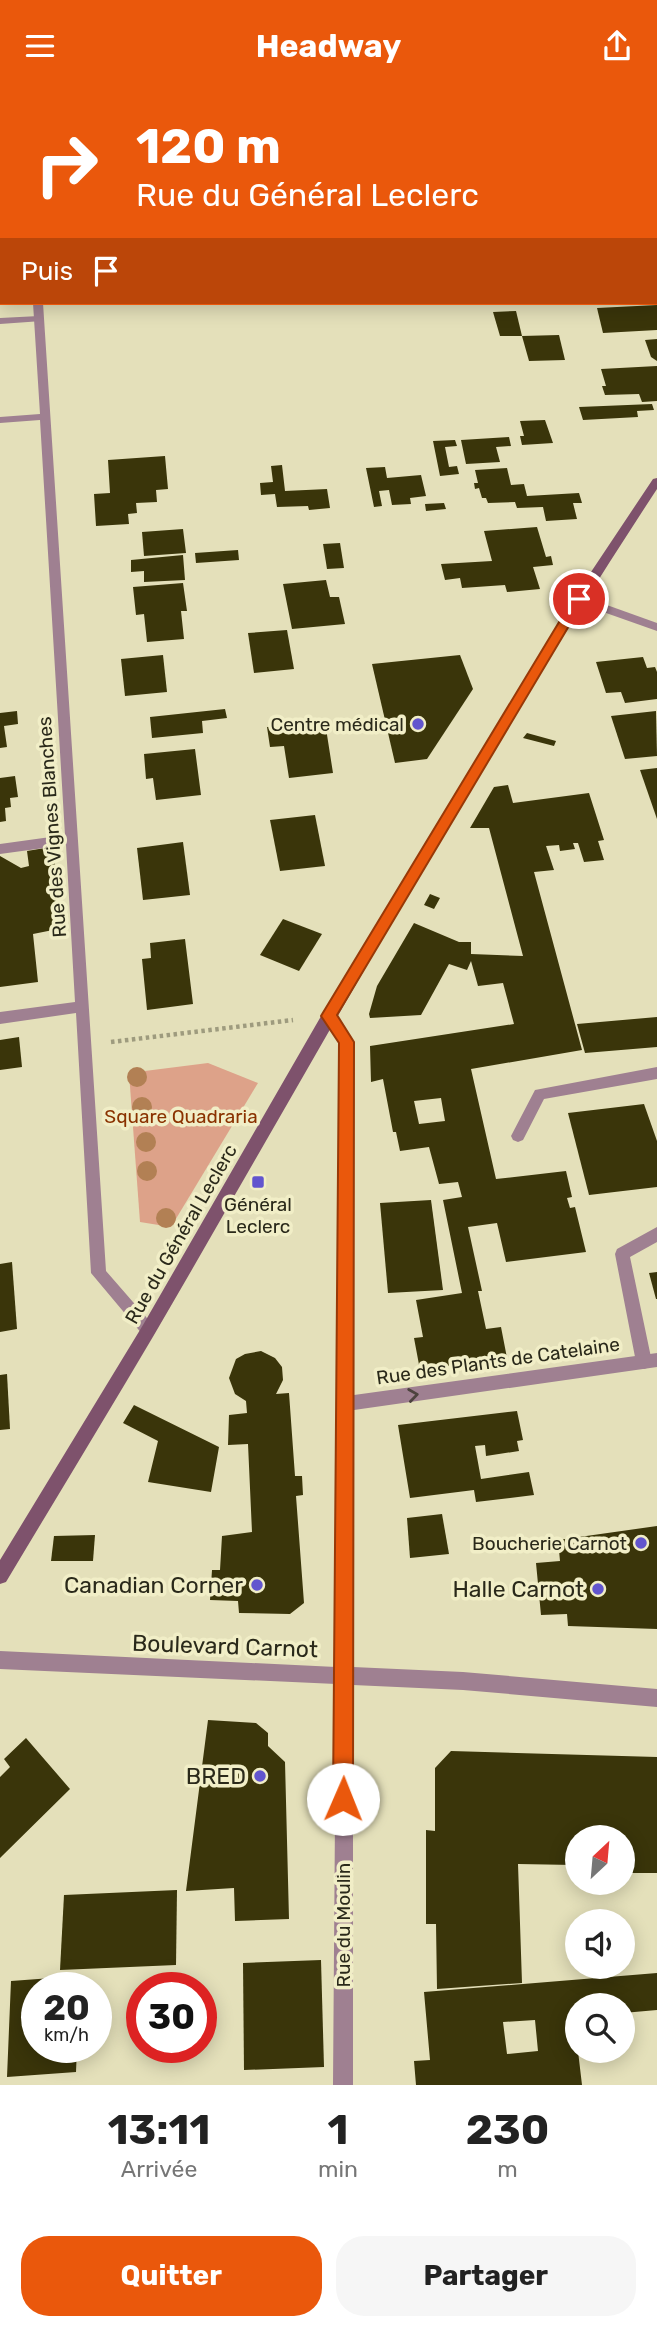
<!DOCTYPE html>
<html lang="fr">
<meta charset="utf-8">
<style>
body{margin:0;font-family:Rubik,sans-serif;background:#f6f6f6;color:#222;height:100vh;display:flex;flex-direction:column;font-size:26px;white-space:nowrap}
*{box-sizing:border-box;margin:0}
p{font-size:23px;color:#767676}
.icon{flex:none;width:38px;height:38px;fill:none;stroke:currentColor;stroke-width:2;stroke-linecap:round;stroke-linejoin:round}
.map{position:relative;height:1994px;overflow:hidden}
.sheet{display:flex;flex-direction:column;background:#fff;flex:1}
.sheet>*{flex:none}
.top-card{position:absolute;left:0px;top:0px;width:658px;height:214px;box-shadow:0 4px 18px #0003;background:#ea580c;color:#fff;overflow:hidden}
.needle{width:46px;rotate:26deg}
.controls{position:absolute;left:565px;top:1734px;display:grid;gap:14px}
.controls a{display:grid;place-items:center;width:70px;height:70px;border-radius:50%;background:#fff;box-shadow:0 4px 18px #0003;font-size:35px}
.speed{position:absolute;left:21px;top:1881px;display:flex;gap:14px;font-size:35px;font-weight:700;text-align:center}
.speed>*{display:grid;place-content:center;width:91px;height:91px;border-radius:50%;background:#fff;box-shadow:0 4px 18px #0003;line-height:1}
.speed small{font-size:18px;font-weight:400}
.speed .limit{border:10px solid #d22;background:#fff;color:#111}
.pin{position:absolute;display:grid;place-items:center;width:60px;height:60px;color:#fff;margin:-30px;border:4px solid #fff;border-radius:50%;box-shadow:0 2px 7px #0007}
.me{position:absolute;width:77px;margin:-38px;rotate:1deg;stroke-linejoin:round;filter:drop-shadow(0 0 5px #0008)}
.turn{display:flex;align-items:center;gap:24px;height:147px;padding:0 21px;font-size:32px}
.turn .icon{width:91px;height:91px;stroke-width:2.5}
.turn b{display:block;font-size:49px;line-height:60px}
.then{display:flex;align-items:center;height:66px;padding:0 21px;background:#0003;gap:14px;font-size:26px}
.eta{display:flex;justify-content:space-evenly;align-items:center;height:119px;text-align:center}
.eta b{font-size:42px;font-weight:700;line-height:49px}
.action{display:flex;gap:14px;margin-top:auto;padding:14px 21px}
.action a{flex:1;height:80px;border-radius:28px;background:#ea580c;color:#fff;font-size:28px;font-weight:700;line-height:80px;text-align:center}
.action a+a{background:#f6f6f6;color:#222}
header{display:flex;justify-content:space-between;align-items:center;height:91px;padding:0 21px;background:#ea580c;color:#fff;font-size:32px;font-weight:700}
.map>svg:first-child{display:block}
.green{fill:#dda289}
.building{fill:#3a350a;fill-rule:evenodd}
.lines{fill:none;stroke-linecap:round;stroke-linejoin:round}
.path{stroke:#9e9b7e;stroke-width:4.5;stroke-dasharray:3.5 3.5;stroke-linecap:butt}
.lane{fill:#9f8091;fill-rule:evenodd}
.street{fill:#9f8091;fill-rule:evenodd}
.secondary{fill:#7e526c;fill-rule:evenodd}
.highway{fill:#50143c;fill-rule:evenodd}
.tree{fill:#b28054}
.oneway{stroke:#4d433e}
.route{fill:#ea580c;stroke:#983908;stroke-width:2}
.poi-dot{fill:#6255ce;stroke:#f1eec7;stroke-width:2.5}
.labels{text-anchor:middle;dominant-baseline:central;stroke-width:7;stroke-linejoin:round;paint-order:stroke}
.poi-label{font-size:19px;fill:#2a291a;stroke:#f1eec7;text-anchor:end}
.street-label{font-size:19px;fill:#2a291a;stroke:#f1eec7}
.park-label{font-size:19px;fill:#8a3200;stroke:#f1eec7}
.near-poi-label{font-size:23px;fill:#2a291a;stroke:#f1eec7;text-anchor:end}
.near-street-label{font-size:23px;fill:#2a291a;stroke:#f1eec7}
</style>
<header><svg class="icon" aria-label="menu" viewBox="0 0 24 24"><path d="M4 6h16M4 12h16M4 18h16"/></svg>Headway<svg class="icon" aria-label="share" viewBox="0 0 24 24"><path d="M12 15V3M7 8l5-5 5 5M5 13v7h14v-7"/></svg></header>
<div class="map">
<svg width="657" height="1994" viewBox="0 0 657 1994">
<rect width="100%" height="100%" fill="#e4e0ba"/>
<path class="green" d="M208,972L258,992L171,1136L140,1131L129,982Z"/>
<g class="building">
<path d="M657,214V239L603,242L597,217Z"/>
<path d="M516,220L522,245H500L493,221Z"/>
<path d="M559,244L565,269L529,270L522,245Z"/>
<path d="M657,248V270L651,266L645,249Z"/>
<path d="M657,275V310L642,311L639,303L605,304L602,295H606L601,278Z"/>
<path d="M652,313L654,319L637,320L638,326L583,329L579,316Z"/>
<path d="M545,329L553,352L522,354L520,345H524L520,330Z"/>
<path d="M509,346L511,355L496,356L500,371L466,373L461,349Z"/>
<path d="M455,349L457,355L445,356L449,376L457,375L459,383L440,385L433,350Z"/>
<path d="M165,365L168,398L156,399L157,411L136,412L137,422L128,423L129,433L96,435L94,403L110,402L108,369Z"/>
<path d="M282,374L285,400L327,398L330,417L309,419L308,415L277,416L275,403L261,404L260,392L273,391L271,375Z"/>
<path d="M385,376L387,387L421,384L426,405L410,407L411,413L392,414L389,399L379,400L382,415L374,416L366,377Z"/>
<path d="M507,377L511,394L524,393L527,405L579,402L582,412H573L577,428L546,430L543,416L517,417L515,411L488,412L486,407H482L479,397L475,398L474,392H478L475,379Z"/>
<path d="M444,412L446,418L426,420L425,413Z"/>
<path d="M537,436L546,466L551,465L553,474L533,476L540,498L507,501L505,494L462,497L460,487L445,489L441,473L492,470L484,440Z"/>
<path d="M183,438L186,462L144,465L142,441Z"/>
<path d="M340,452L344,477L327,478L323,453Z"/>
<path d="M238,459L239,469L196,472L195,462Z"/>
<path d="M183,464L185,489L144,491V480L131,481V469Z"/>
<path d="M326,489L330,506H339L345,533L292,538L283,493Z"/>
<path d="M183,492L187,520H181L184,548L147,551L144,523L136,524L133,496Z"/>
<path d="M287,539L294,578L254,582L248,542Z"/>
<path d="M163,564L167,601L125,605L121,568Z"/>
<path d="M460,564L473,598L427,668L395,672L372,573Z"/>
<path d="M643,566L647,577L655,576L657,581V608L625,612L621,601L606,602L596,571Z"/>
<path d="M225,618L227,627L202,630L203,642L152,647L150,626Z"/>
<path d="M17,620L18,633L4,635L7,656L0,657V622Z"/>
<path d="M656,620L657,665L625,668L611,625Z"/>
<path d="M325,631L333,682L289,687L284,655L270,656L267,636Z"/>
<path d="M527,642L556,650L554,655L523,647Z"/>
<path d="M195,658L201,704L156,709L153,687L146,688L144,663Z"/>
<path d="M657,677V728L640,679Z"/>
<path d="M15,685L18,706L10,707L11,716L5,717L6,730L0,731V687Z"/>
<path d="M508,694L513,712L589,702L604,749L598,750L604,769L584,771L578,752H573L575,758L560,760L559,754L546,755L554,779L534,781L582,959L471,978L496,1088L566,1080L572,1106L567,1107L570,1117L575,1116L586,1161L506,1171L497,1132L468,1136L482,1200H478L486,1238L501,1236L507,1267L420,1279L414,1247L423,1246L416,1209L462,1202L443,1109L462,1106L458,1091L439,1093L429,1056L400,1060L396,1041H393L383,988L371,991L370,955L514,933L503,892L478,895L471,870L467,879L449,873L421,924L370,927L369,923L377,895L414,832L459,851H471V863L523,865L489,737H470L494,696ZM441,1007L445,1030L419,1033L414,1010Z"/>
<path d="M315,724L325,775L280,780L270,729Z"/>
<path d="M183,751L190,804L143,809L137,757Z"/>
<path d="M45,757L54,760L58,838L33,843L38,891L0,896V765L21,777L29,775L27,760Z"/>
<path d="M430,803L440,807L434,818L424,814Z"/>
<path d="M283,828L322,843L299,880L260,864Z"/>
<path d="M185,848L193,913L147,919L142,868L151,867L150,852Z"/>
<path d="M657,926V956L585,962L577,933Z"/>
<path d="M19,946L22,976L0,979V949Z"/>
<path d="M644,1013L657,1050V1096L589,1104L568,1022Z"/>
<path d="M431,1109L443,1199L388,1202L380,1112Z"/>
<path d="M12,1171L17,1238L0,1241V1173Z"/>
<path d="M657,1181V1208H656L649,1182Z"/>
<path d="M261,1260L275,1267L282,1276L283,1289L276,1303L289,1302L295,1385H302L303,1404L296,1405L304,1512L290,1523L239,1522L238,1510L210,1509L212,1479H220L222,1445L252,1441L248,1353L228,1354L229,1324L247,1322L246,1310L235,1303L229,1287L236,1268L245,1263Z"/>
<path d="M7,1283L10,1338L0,1339V1284Z"/>
<path d="M134,1314L219,1356L211,1401L148,1391L158,1350L123,1332Z"/>
<path d="M517,1320L523,1349L517,1350L519,1360L486,1365L485,1354L475,1355L481,1388L529,1381L534,1404L476,1411L474,1399L410,1407L398,1334Z"/>
<path d="M442,1423L449,1463L410,1467L407,1427Z"/>
<path d="M657,1435V1538L568,1535L567,1523L541,1524L536,1472L560,1470L558,1449Z"/>
<path d="M95,1444L93,1470H51L54,1445Z"/>
<path d="M208,1629L256,1632L268,1642V1655L285,1671L289,1828L235,1830L234,1797L186,1800Z"/>
<path d="M26,1647L70,1698L0,1767V1686L10,1676L4,1668Z"/>
<path d="M451,1660L657,1666V1782H623V1746H578V1781H574V1774L518,1773L522,1892L437,1898L436,1833H426V1739L435,1740V1677Z"/>
<path d="M177,1799L176,1874L60,1879L64,1804Z"/>
<path d="M321,1869L324,1976L244,1979L243,1872Z"/>
<path d="M657,1882V1919L623,1922V1914H578V1960L582,1994H416L414,1970L430,1969L424,1901ZM535,1929L538,1960L507,1963L503,1931Z"/>
<path d="M79,1885V1897H37V1956H77L76,1981L7,1986L11,1890Z"/>
</g>
<g class="lines">
<path class="path" d="M111,951L293,929"/>
<g class="lane">
<path d="M39,225L44,228L42,230L0,233V227Z"/>
<path d="M657,976V988L544,1008L523,1049L518,1051L513,1049L511,1045L535,999Z"/>
<path d="M657,1136V1151L630,1166L652,1271L650,1276L644,1278L638,1276L636,1271L615,1163L617,1158Z"/>
</g>
<g class="street">
<path d="M31,0H39L40,2H32Z"/>
<rect x="0" y="129" width="2" height="6"/>
<path d="M33,212H43L106,1180L153,1234L156,1239L153,1244L148,1246L143,1244L91,1182L76,922L0,933V921L75,911L66,754L0,763V753L65,744L40,329L0,332V326L40,323Z"/>
<path d="M579,504L657,532V540L575,511V505Z"/>
<path d="M329,918L334,920L354,951V1304L657,1262V1276L354,1319L353,1576L463,1581L657,1598V1616L463,1599L353,1594V1994H333L336,1593L0,1578V1560L336,1576L340,952L322,924L324,920Z"/>
</g>
<path class="secondary" d="M657,387V398C477,672 319,961 154,1244C105,1327 55,1409 6,1491L0,1493V1469L143,1234L324,920L573,508L653,388Z"/>
<g class="highway">
<path d="M338,0H355L356,2H339Z"/>
<path d="M425,0H442L443,2H426Z"/>
<rect x="656" y="58" width="1" height="8"/>
<rect x="656" y="83" width="1" height="8"/>
</g>
</g>
<g class="tree">
<circle cx="137" cy="986" r="10"/>
<circle cx="142" cy="1016" r="10"/>
<circle cx="146" cy="1051" r="10"/>
<circle cx="147" cy="1080" r="10"/>
<circle cx="166" cy="1127" r="10"/>
</g>
<defs><path id="oneway-chevron" d="M-2-3.5L2.5 0L-2 3.5" fill="none" stroke-width="1.6" stroke-linecap="round" stroke-linejoin="round" transform="scale(1.75)"/></defs>
<use class="oneway" href="#oneway-chevron" transform="translate(413 1304) rotate(-8)"/>
<path class="route" d="M579,504L585,508L337,924L354,951L353,1708L350,1715L343,1718L336,1715L333,1708L339,952L321,925L573,508Z"/>
<g class="poi-dot">
<circle cx="418" cy="633" r="7"/>
<rect x="251" y="1084" width="14" height="14" rx="3.5"/>
<circle cx="641" cy="1452" r="7"/>
<circle cx="257" cy="1494" r="7"/>
<circle cx="598" cy="1498" r="7"/>
<circle cx="260" cy="1685" r="7"/>
</g>
<g class="labels">
<g class="poi-label">
<text x="404" y="633">Centre médical</text>
<text x="258" y="1113" text-anchor="middle">Général<tspan x="258" dy="22">Leclerc</tspan></text>
<text x="627" y="1452">Boucherie Carnot</text>
</g>
<g class="street-label">
<text transform="translate(52 736) rotate(-94)">Rue des Vignes Blanches</text>
<text transform="translate(181 1143) rotate(-60)">Rue du Général Leclerc</text>
<text transform="translate(498 1270) rotate(-8)">Rue des Plants de Catelaine</text>
<text transform="translate(343 1834) rotate(-90)">Rue du Moulin</text>
</g>
<g class="park-label">
<text x="181" y="1025">Square Quadraria</text>
</g>
<g class="near-poi-label">
<text x="243" y="1494">Canadian Corner</text>
<text x="584" y="1498">Halle Carnot</text>
<text x="246" y="1685">BRED</text>
</g>
<g class="near-street-label">
<text transform="translate(225 1555) rotate(2)">Boulevard Carnot</text>
</g>
</g>
</svg>
<div class="controls">
<a><svg class="needle" viewBox="-14 -14 28 28"><path d="M0-13l5 13h-10z" fill="#e53935"/><path d="M0 13l5-13h-10z" fill="#767676"/></svg></a>
<a><svg class="icon" aria-label="sound" viewBox="0 0 24 24"><path d="M4 9h4l5-4v14l-5-4H4zM17 9q2 3 0 6"/></svg></a>
<a><svg class="icon" aria-label="search" viewBox="0 0 24 24"><circle cx="10" cy="10" r="6"/><path d="M15 15l6 6"/></svg></a>
</div>
<div class="speed"><div>20<small>km/h</small></div><div class="limit">30</div></div>
<div class="pin" style="left:579px;top:508px;background:#d93025"><svg class="icon" aria-label="arrive" viewBox="0 0 24 24"><path d="M6 21V4h12l-3 4 3 4H6"/></svg></div>
<svg class="me" style="left:343px;top:1708px" viewBox="-20 -20 40 40"><circle r="19" fill="#fff"/><path d="M0-13L10 11 0 6-10 11z" fill="#ea580c"/></svg>
<div class="top-card">
<div class="turn"><svg class="icon" aria-label="right" viewBox="0 0 24 24"><path d="M7 20v-9h11M14 6l5 5-5 5"/></svg><div><b>120 m</b>Rue du Général Leclerc</div></div>
<div class="then">Puis<svg class="icon" aria-label="arrive" viewBox="0 0 24 24"><path d="M6 21V4h12l-3 4 3 4H6"/></svg></div>
</div>
</div>
<section class="sheet">
<div class="eta">
<div><b>13:11</b><p>Arrivée</p></div>
<div><b>1</b><p>min</p></div>
<div><b>230</b><p>m</p></div>
</div>
<div class="action"><a>Quitter</a><a>Partager</a></div>
</section>
